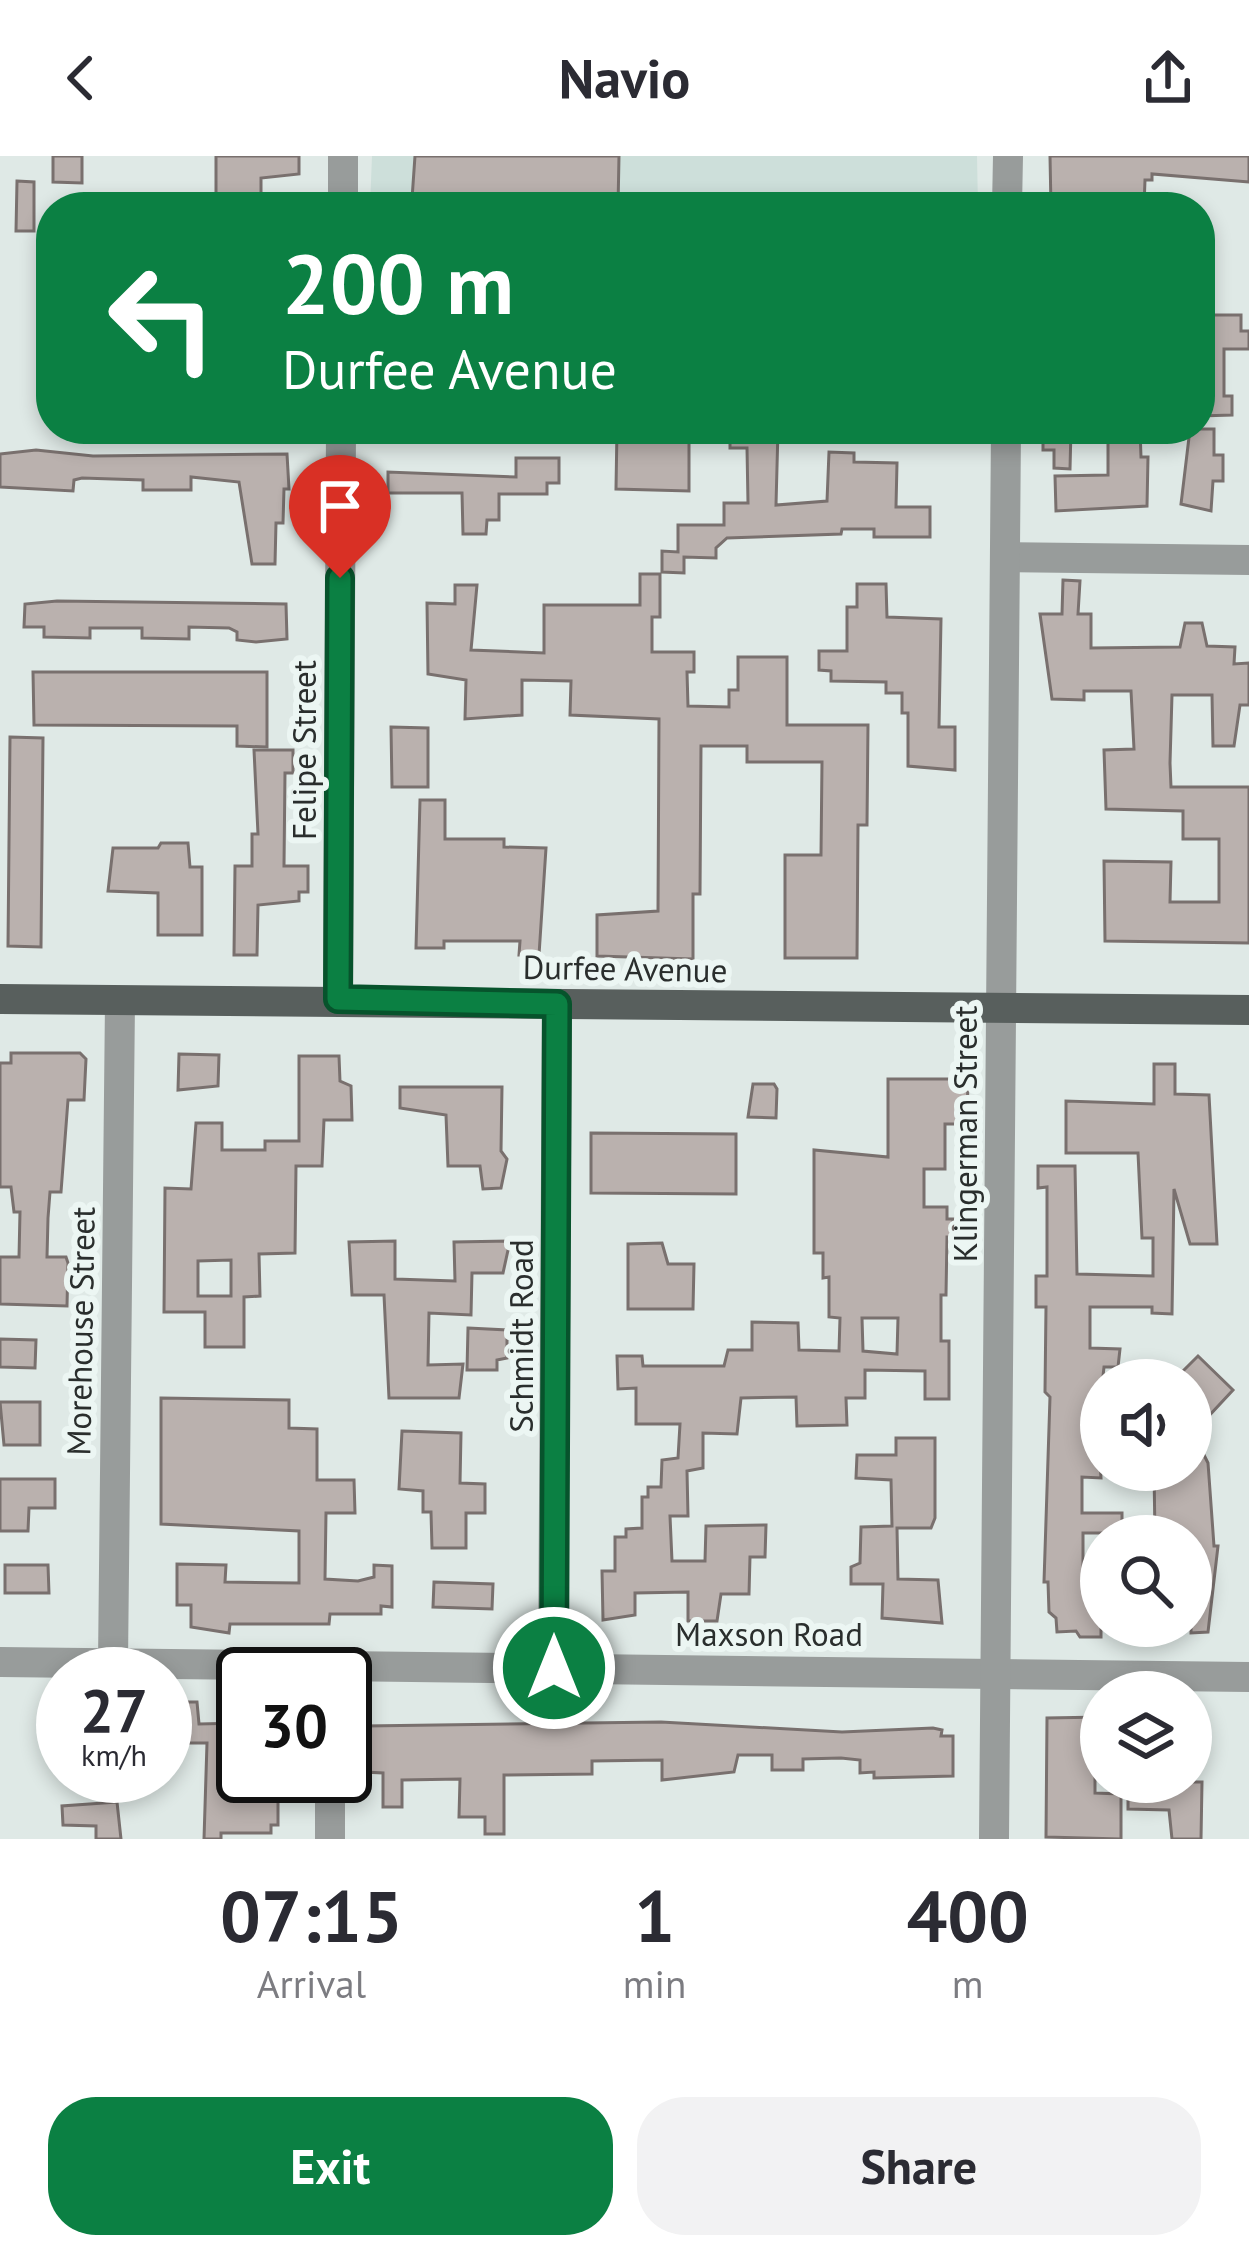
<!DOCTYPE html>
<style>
body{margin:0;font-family:"PT Sans",sans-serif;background:#f2f2f3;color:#2b2b33;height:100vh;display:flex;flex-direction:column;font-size:45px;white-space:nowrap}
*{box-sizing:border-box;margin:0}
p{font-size:39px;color:#7c7c81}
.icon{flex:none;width:66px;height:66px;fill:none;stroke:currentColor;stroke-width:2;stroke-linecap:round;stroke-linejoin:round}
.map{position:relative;height:1683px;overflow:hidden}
.sheet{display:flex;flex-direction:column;background:#fff;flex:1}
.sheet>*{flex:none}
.banner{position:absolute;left:36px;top:36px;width:1179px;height:252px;border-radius:48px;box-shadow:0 6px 18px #0003;background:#0b8043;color:#fff;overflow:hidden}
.fabs{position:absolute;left:1080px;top:1203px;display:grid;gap:24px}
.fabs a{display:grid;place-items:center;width:132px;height:132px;border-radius:50%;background:#fff;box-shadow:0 6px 18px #0003;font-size:60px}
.speed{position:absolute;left:36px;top:1491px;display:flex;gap:24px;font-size:60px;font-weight:700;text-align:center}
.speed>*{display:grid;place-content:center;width:156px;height:156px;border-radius:50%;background:#fff;box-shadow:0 6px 18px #0003;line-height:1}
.speed small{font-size:30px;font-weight:400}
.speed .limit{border:6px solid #111;border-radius:18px;background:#fff;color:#111}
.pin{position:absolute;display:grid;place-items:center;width:102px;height:102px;color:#fff;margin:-123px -51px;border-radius:50% 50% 50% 0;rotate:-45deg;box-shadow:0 0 12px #0007}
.pin .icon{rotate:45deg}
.me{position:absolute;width:132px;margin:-66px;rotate:0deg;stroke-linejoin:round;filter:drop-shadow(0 0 9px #0008)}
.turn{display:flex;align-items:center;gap:42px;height:252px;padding:0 48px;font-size:54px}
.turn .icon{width:156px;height:156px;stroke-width:2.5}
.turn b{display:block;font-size:84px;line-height:102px}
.eta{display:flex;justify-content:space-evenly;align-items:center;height:204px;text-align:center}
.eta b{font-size:72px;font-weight:800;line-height:84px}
.button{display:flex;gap:24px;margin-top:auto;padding:24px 48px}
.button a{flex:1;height:138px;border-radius:48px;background:#0b8043;color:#fff;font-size:48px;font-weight:800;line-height:138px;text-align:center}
.button a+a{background:#f2f2f3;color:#2b2b33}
header{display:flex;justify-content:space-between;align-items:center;height:156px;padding:0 48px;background:#fff;font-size:54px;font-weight:800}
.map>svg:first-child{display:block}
.built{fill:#cddfda}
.building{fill:#bab1ae;stroke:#79706e;stroke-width:3;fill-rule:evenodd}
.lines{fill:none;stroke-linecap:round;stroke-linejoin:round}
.minor{stroke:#989c9b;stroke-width:30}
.major{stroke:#585f5d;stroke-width:30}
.route-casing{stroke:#07532c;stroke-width:30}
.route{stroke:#0b8043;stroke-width:21}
.labels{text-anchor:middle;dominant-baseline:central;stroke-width:12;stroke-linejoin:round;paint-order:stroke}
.street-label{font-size:33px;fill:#2a2e2d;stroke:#ecf6f3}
</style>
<header><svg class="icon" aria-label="back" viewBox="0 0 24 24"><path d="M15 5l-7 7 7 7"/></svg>Navio<svg class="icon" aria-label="share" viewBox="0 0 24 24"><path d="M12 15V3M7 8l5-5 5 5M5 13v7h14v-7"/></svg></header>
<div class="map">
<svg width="1249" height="1683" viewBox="0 0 1249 1683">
<rect width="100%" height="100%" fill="#dfe9e6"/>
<path class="built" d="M372,0H977L978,51H370Z"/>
<g class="building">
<path d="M53,0H82V27L53,26Z"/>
<path d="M216,0H299V18L261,22V51H216Z"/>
<path d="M415,0H619L618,51H467V43H412Z"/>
<path d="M1050,0H1249V26L1152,18V24H1145L1144,51H1051Z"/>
<path d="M17,25L34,26V75H16Z"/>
<path d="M1200,159H1241V175H1249V193H1224V240H1232V259L1200,260Z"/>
<path d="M617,273H689V335L616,333Z"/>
<path d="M730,273H778L776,349L827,345L829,296L854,297V306L897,307L896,351H930V381H874V373H842L841,378L727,382L716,392V402L684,401V417L662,416V395L678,396V369H724V347H748L747,292H730Z"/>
<path d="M1043,273H1071L1070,313L1054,312V294H1043Z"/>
<path d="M1108,273H1140L1141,301H1148L1147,350L1056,355L1055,320L1108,319Z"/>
<path d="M1190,273H1214V299H1223V325H1213L1211,355L1181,348Z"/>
<path d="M36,294L93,300L287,298L289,333H284L283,367H276L275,408H252L239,326L191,321V334H143V324L82,322L74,324L73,335L0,331V298Z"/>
<path d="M516,302H559V327H547V338H499V364H487L486,378H463L462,337H388V316L516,321Z"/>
<path d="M640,418H660V461H652V496H694V516H687L688,550L729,551V534H738V501H787V569H868L867,669H858L857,802H785V699H821L822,606H747V590H701L700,738H693V803L597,800V759L658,755L659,563L570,559L571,525L522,524V559L465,563L466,524L428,518L427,447L455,448V429H477L471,494L544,497V449H640Z"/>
<path d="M1063,424L1080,425L1078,458H1091V492L1180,491L1185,467H1202L1207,490L1235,491L1234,508L1249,507V549H1240L1234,590H1213L1212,539H1172L1170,607L1171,631H1249V787L1105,785L1104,705L1171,706L1170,746H1219V683H1183V655L1106,653L1104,594L1134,593L1131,535H1084V544L1052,543L1040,458H1062Z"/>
<path d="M857,428H886L887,461L941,463L939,571H955V614L908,610V557H902V537H886V526L831,525V515L819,514V495H847V451H857Z"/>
<path d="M57,445L286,448L287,483L256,486L237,484V476L229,472L189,471V483L142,482V472H90V482L44,481V471H24L25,448Z"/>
<path d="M33,516H267V591L237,590V570L34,569Z"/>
<path d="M391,571L428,572V631H392Z"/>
<path d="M10,581L43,582L41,791L8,790Z"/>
<path d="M254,594H293V617H285L284,710H308V736H299V745L258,749L257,799H234L235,710H252V678H258Z"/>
<path d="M420,644H445V683H504V691L546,692L539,799H519L520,785H444V792H416Z"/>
<path d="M161,687H188L190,711H202V779H158V737L108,735L113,692H158Z"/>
<path d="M11,897H80L86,903L84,944H68L61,1036H50L48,1062L47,1101H66L68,1107L67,1150L0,1148V1101H19L20,1056H14L11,1031H0V907H11Z"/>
<path d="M179,898L219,899L218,930L178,934Z"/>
<path d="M299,900H339L340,925L351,930L352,964H324L322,1010H296L295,1097L259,1098L260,1140L244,1141V1191H205V1156H164L165,1032L191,1033L196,967H222V994H265V985H299ZM231,1104V1140H198V1105Z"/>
<path d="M1154,908H1175V938L1209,939L1217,1088H1190L1174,1033L1172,1158L1152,1157V1151H1090V1192L1120,1193L1118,1211H1104L1098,1266L1101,1322L1082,1321V1357H1122V1377H1083V1411H1101V1481H1080L1076,1475L1057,1476L1056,1462L1049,1456L1048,1426H1044L1050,1241L1045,1236L1046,1151H1036V1120H1047V1031L1038,1032V1010H1075L1077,1118L1153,1120V1082H1142L1138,997H1066V945L1154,948Z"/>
<path d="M888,923H968L967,968H945V1013H924V1051H947V1063H953V1081H947L946,1139H941V1185H949V1243H925V1215L865,1214V1242H846L847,1269L797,1270L796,1241L741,1242L737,1278L703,1277V1312L687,1315L688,1360H670L672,1405H705L706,1370L766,1369L765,1401H750L749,1438H721L717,1465H688V1436L635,1437V1459L603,1464L602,1415H615V1381H626V1373L642,1372V1341H648V1331H661L662,1304L678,1302L680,1268H636V1232L618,1233L617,1200H642L643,1210H724L728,1194H752V1166L798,1167L799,1194L839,1195L840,1162L829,1161V1121L823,1122V1097H814V994L888,1001ZM862,1162H898L897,1198L863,1195Z"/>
<path d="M753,928H774L777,933L776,962L748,961Z"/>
<path d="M400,931H502L501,995L507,1003L501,1032L483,1033L480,1010H448L446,959L400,952Z"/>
<path d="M591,977L736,978V1038L591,1037Z"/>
<path d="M395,1085V1123L455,1125L454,1086L510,1085L503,1117H472L471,1159L429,1157L428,1209L463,1208L459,1242H389L384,1139H352L349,1086Z"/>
<path d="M662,1087L668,1108H694L693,1153H628V1088Z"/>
<path d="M468,1172L507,1174V1202L497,1204V1214H467Z"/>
<path d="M0,1183L36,1184L35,1212L0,1211Z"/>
<path d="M1198,1200L1233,1234L1193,1277L1208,1307L1214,1390H1218L1208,1476L1191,1477V1380H1155L1154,1314H1191V1224H1174Z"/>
<path d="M161,1242L289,1244V1272L317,1273V1324H354L355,1357H326L325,1423L358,1425L374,1421V1409L392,1410V1451L381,1450V1458H330L329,1468H230L229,1477L191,1471V1449H177V1408L226,1409L225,1426L299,1427V1375L161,1368Z"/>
<path d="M0,1246H40V1289H4Z"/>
<path d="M402,1275L461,1277L460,1327L485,1328V1357H466V1392H432L431,1356H423V1335L399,1333Z"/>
<path d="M896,1282H935V1362L931,1372H897L898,1423L938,1424L942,1467L882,1462L883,1428H851V1411L860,1407L861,1371L892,1370L891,1324L856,1322L857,1299H896Z"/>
<path d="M0,1323H55V1352H29L28,1375H0Z"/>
<path d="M5,1409H48L49,1437H5Z"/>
<path d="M434,1426L493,1428L492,1453L433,1451Z"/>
<path d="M170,1546H197L199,1568L243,1567V1620H278V1669H271V1677H221V1683H204L207,1587H165Z"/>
<path d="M1101,1561V1581H1095V1637L1121,1638V1683L1046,1681L1047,1562Z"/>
<path d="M661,1566L842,1576L933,1572L942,1574L941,1580H953V1620L874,1622V1616L860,1617V1604L841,1602L803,1603V1614H772V1599H738L734,1616L662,1624V1604L592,1605V1618L504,1619V1678H485V1661H459L460,1623L402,1624V1651H383V1617L364,1616L365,1570Z"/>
<path d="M1160,1626H1202L1201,1683H1172L1169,1654L1128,1653V1634H1160Z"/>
<path d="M117,1646L121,1683H96V1670L63,1669L62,1650Z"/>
</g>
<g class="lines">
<g class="minor">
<path d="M343,51V0"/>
<path d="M1007,51L1008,0"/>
<path d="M1005,401L1249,404"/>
<path d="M338,843L341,273"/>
<path d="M0,1506L1249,1521"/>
<path d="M113,1507L120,845"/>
<path d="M553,1512L557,848"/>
<path d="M330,1683V1620"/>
<path d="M994,1683L1006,273"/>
</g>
<path class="major" d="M0,843L1249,854"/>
</g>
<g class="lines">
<defs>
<path id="route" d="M340,422L338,843L557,848L554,1512"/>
</defs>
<use href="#route" class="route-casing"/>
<use href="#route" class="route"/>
</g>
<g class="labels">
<g class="street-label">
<text transform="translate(303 594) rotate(-90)">Felipe Street</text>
<text transform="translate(625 812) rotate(1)">Durfee Avenue</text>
<text transform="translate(964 978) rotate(-90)">Klingerman Street</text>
<text transform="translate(80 1175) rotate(-89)">Morehouse Street</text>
<text transform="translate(520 1180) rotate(-90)">Schmidt Road</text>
<text x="769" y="1477">Maxson Road</text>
</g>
</g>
</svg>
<div class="fabs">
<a><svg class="icon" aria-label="sound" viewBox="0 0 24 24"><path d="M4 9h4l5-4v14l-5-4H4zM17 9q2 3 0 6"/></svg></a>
<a><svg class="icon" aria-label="search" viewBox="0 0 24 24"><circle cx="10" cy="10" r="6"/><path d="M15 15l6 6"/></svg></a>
<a><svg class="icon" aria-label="layers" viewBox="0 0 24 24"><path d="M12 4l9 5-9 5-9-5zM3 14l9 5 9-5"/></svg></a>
</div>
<div class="speed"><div>27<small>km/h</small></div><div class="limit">30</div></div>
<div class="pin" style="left:340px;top:422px;background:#d93025"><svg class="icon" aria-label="arrive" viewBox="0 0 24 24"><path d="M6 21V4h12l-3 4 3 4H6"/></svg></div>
<svg class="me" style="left:554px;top:1512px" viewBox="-20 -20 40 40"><circle r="17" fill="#0b8043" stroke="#fff" stroke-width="3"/><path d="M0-11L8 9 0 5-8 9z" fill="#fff"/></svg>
<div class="banner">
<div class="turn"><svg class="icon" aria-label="left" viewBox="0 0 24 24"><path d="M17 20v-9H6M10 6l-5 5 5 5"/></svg><div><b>200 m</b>Durfee Avenue</div></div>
</div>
</div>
<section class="sheet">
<div class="eta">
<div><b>07:15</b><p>Arrival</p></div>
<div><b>1</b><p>min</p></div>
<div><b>400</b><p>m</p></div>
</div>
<div class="button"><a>Exit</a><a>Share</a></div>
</section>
